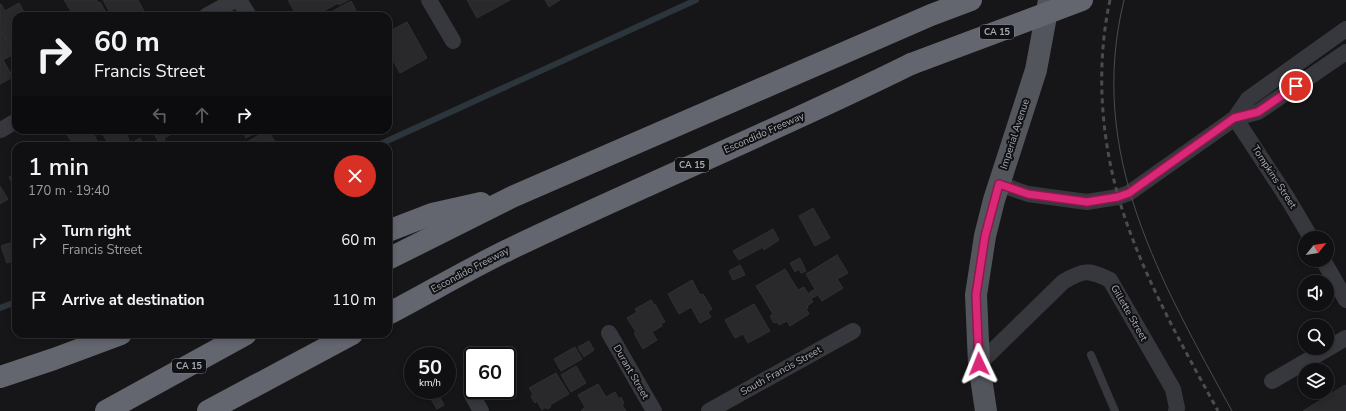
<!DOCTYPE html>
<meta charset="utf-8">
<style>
body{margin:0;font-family:"Nunito Sans",sans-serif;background:#19191b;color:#f1f3f6;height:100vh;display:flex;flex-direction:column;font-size:15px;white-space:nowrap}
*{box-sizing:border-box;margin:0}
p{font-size:13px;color:#9c9d9f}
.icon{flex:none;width:22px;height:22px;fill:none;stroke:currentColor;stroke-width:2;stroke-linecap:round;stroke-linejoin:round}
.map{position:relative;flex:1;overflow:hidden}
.sheet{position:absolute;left:12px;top:142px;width:380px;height:196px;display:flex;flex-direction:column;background:#101012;border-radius:12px;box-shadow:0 2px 6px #0003,0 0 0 1px #303032}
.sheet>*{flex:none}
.hud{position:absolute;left:12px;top:12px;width:380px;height:122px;border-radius:12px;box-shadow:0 2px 6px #0003,0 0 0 1px #303032;background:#101012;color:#f1f3f6;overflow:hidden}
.needle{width:26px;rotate:60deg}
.controls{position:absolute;left:1298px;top:231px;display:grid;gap:8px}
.controls a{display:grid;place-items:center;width:36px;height:36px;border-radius:50%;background:#101012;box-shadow:0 2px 6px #0003,0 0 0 1px #303032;font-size:20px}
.speed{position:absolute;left:404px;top:347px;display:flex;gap:8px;font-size:20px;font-weight:700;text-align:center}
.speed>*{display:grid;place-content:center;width:52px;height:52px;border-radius:50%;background:#101012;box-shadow:0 2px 6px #0003,0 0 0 1px #303032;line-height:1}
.speed small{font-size:10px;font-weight:400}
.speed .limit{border:2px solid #111;border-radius:6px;background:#fff;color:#111}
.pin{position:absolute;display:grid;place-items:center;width:34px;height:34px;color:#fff;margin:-17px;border:2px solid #fff;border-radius:50%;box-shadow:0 1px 4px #0007}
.me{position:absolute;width:44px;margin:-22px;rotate:358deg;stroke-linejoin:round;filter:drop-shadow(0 0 3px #0008)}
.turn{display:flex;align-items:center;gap:14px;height:84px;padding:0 16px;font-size:18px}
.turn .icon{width:52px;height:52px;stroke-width:2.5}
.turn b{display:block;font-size:28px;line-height:34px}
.lanes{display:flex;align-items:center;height:38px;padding:0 16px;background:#0003;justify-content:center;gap:20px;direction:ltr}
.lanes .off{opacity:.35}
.round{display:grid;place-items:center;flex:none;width:42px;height:42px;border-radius:21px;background:#19191b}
.headline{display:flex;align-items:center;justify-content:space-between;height:68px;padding:0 16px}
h1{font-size:24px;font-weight:600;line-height:30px}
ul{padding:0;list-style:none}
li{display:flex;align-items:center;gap:12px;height:60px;padding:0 16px}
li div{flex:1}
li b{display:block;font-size:15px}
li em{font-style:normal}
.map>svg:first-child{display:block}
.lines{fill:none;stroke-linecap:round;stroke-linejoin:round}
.stream{stroke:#2c353c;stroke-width:6}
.building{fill:#29292c;stroke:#303034}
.lane{stroke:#37383d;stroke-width:8}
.street{stroke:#37383d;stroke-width:16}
.primary{stroke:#53555c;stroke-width:22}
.highway{stroke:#63666e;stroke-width:22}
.tram{stroke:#4a4c52;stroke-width:1}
.rail{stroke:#4a4c52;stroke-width:3;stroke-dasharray:5 4;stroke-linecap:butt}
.highway-bridge{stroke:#63666e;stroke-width:22}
.route-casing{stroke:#8e194d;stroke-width:10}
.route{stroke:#db2777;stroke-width:7}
.labels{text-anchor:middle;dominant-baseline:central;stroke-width:4;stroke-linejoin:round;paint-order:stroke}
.shield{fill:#111113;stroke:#7b7e86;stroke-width:1}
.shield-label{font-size:9px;font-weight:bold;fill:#a8adb8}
.street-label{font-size:10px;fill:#a8adb8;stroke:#111113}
</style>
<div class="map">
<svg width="1346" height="411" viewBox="0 0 1346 411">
<rect width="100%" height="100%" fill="#161618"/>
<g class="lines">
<g class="stream">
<path d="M376,146L696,0"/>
<path d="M0,308L16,302"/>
</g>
</g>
<g class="building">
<path d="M64,0H97L98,3L100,2L108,16H74Z"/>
<path d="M103,0H138L145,13L139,16H112Z"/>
<path d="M288,0H348L339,5L338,3L315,16H297Z"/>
<path d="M467,0H510L477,18Z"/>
<path d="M545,0H560L549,7Z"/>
<path d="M351,1L359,16H336L333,11Z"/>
<path d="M19,3L26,16H16L15,58L10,48L11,47L0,28V5L1,4L5,11Z"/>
<path d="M407,22L427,58L400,73L388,52V32Z"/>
<path d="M0,30L11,48L9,49L12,55L3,60L13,77L0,84Z"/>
<path d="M64,130H91L100,146H65V145L71,141Z"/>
<path d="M100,130H125L129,140L125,143L127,146H111L109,142L108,143Z"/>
<path d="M152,130H174L175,132L164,138L165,140L161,142L160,141H158Z"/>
<path d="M242,130H268L276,144L272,146H240L261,134L258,131L246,138Z"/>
<path d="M140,138L145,146H131L130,144Z"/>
<path d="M16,173V189L9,177Z"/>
<path d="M0,186L8,199L0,204Z"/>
<path d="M813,208L830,238L815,246L799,216Z"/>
<path d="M773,229L779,240L764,250L763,247L739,260L733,251Z"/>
<path d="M16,241V260L7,263L1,246Z"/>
<path d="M837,255L848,273L837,279L843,288L822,301L818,295L812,298L809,293L815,289L806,274Z"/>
<path d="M800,258L806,271L801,273L799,269L795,272L790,263Z"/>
<path d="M740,265L745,275L733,280L729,271Z"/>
<path d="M785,269L798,290L804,287L813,302L807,306L808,308L806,309L809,314L790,326L787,321L779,325L777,322L774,323L770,316L773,314L756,286Z"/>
<path d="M692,280L700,295L703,294L712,309L708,312L711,317L700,323L691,307L679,314L668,294Z"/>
<path d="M651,300L654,305L655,304L665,322L661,324L662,326L652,332L657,340L643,349L634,333L636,332L627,318L637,312L635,309Z"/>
<path d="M754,304L770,331L748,343L743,334L735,338L725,320Z"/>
<path d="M589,341L594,350L584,357L578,347Z"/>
<path d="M575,347L582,359L561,371L554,359Z"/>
<path d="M576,366L586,383L571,392L561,375Z"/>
<path d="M556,373L569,394L550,405L551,407L547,409L546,407L542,410L537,401L535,403L531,396L533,394L529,388Z"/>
<path d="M598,384L606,397L615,392L619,399L621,397L624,403L622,405L626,411H581L585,407L578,395Z"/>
<path d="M1345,385L1346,387V411H1303Z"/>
<path d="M435,390H436L444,405L437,409L428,394Z"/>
</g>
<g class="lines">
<path class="lane" d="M1091,355L1115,411"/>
<g class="street">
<path d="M239,0L249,16"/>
<path d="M429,0L453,41"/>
<path d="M206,16L235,0"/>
<path d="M1235,118L1288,199L1311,238"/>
<path d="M1235,118L1258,112L1346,52"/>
<path d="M1,130L16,121"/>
<path d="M999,184L1028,194L1087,202L1118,197L1129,193L1235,118L1248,99L1346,29"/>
<path d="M1323,260L1346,300"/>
<path d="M609,333L654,411"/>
<path d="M979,364L1063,282C1084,269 1089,270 1110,280L1173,389L1177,408L1176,411"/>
<path d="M1272,381L1346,338"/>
<path d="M472,395L481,411"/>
<path d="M709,411L853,331"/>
</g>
<path class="primary" d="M986,411L979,364L976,295L985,236L994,200L1036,70L1049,0"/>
<g class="highway">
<path d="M388,231L432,214L481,203"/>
<path d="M388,259L512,197L931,15L971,0"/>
<path d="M388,314C428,293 467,270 508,250C641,186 778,130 911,64"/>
<path d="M0,377L54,359L121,334"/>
<path d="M106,411L246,334"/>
<path d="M208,411L352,334"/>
</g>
<path class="tram" d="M1124,0C1086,155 1161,281 1232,411"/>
<path class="rail" d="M1110,0C1095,69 1101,145 1123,212C1146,282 1183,347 1218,411"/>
<path class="highway-bridge" d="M911,64L1082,0"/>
</g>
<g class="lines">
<defs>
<path id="route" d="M979,364L976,295L985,236L999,184L1028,194L1087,202L1118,197L1129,193L1234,118L1258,112L1296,86"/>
</defs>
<use href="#route" class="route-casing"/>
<use href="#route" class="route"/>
</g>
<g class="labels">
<g class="shield">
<rect x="980" y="25" width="34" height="14" rx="3"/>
<rect x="675" y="158" width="34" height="14" rx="3"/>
<rect x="172" y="359" width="34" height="14" rx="3"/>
</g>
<g class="shield-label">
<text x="997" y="32">CA 15</text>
<text x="692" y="165">CA 15</text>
<text x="189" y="366">CA 15</text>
</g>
<g class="street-label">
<text transform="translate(764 133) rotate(-24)">Escondido Freeway</text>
<text transform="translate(1015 134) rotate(-72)">Imperial Avenue</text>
<text transform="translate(1274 177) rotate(57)">Tompkins Street</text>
<text transform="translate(470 270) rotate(-28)">Escondido Freeway</text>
<text transform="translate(1129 313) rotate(60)">Gillette Street</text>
<text transform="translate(781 371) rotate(-29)">South Francis Street</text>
<text transform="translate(631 372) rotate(60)">Durant Street</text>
</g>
</g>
</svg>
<div class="controls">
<a><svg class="needle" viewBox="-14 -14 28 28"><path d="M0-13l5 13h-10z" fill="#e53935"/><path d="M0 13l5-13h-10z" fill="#9c9d9f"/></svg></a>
<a><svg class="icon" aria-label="sound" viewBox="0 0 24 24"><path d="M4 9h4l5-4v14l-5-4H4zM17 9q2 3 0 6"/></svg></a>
<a><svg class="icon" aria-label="search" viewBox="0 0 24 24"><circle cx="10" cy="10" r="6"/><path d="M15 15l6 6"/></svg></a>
<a><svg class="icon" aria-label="layers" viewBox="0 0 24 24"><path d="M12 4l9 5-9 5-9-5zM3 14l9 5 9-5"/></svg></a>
</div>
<div class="speed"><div>50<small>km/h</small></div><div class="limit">60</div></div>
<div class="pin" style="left:1296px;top:86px;background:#d93025"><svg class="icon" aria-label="arrive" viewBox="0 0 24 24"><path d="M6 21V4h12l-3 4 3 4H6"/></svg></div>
<svg class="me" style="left:979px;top:364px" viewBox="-20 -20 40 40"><path d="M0-17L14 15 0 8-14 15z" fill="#db2777" stroke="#fff" stroke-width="4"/></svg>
<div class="hud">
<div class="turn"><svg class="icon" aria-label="right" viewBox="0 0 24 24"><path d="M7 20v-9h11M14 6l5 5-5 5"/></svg><div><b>60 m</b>Francis Street</div></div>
<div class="lanes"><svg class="icon off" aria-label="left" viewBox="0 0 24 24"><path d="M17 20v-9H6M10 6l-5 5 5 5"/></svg><svg class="icon off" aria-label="ahead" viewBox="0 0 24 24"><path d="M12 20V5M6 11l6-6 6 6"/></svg><svg class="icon" aria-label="right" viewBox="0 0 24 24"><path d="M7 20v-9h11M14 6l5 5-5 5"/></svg></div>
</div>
<section class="sheet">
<div class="headline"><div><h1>1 min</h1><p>170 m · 19:40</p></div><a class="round" style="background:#d93025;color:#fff"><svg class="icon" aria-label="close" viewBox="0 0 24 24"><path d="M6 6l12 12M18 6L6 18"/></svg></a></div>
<ul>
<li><svg class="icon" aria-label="right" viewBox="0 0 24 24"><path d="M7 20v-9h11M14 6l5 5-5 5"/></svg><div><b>Turn right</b><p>Francis Street</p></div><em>60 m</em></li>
<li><svg class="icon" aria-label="arrive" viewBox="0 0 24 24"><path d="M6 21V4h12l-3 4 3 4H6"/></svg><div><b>Arrive at destination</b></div><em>110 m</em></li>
</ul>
</section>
</div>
